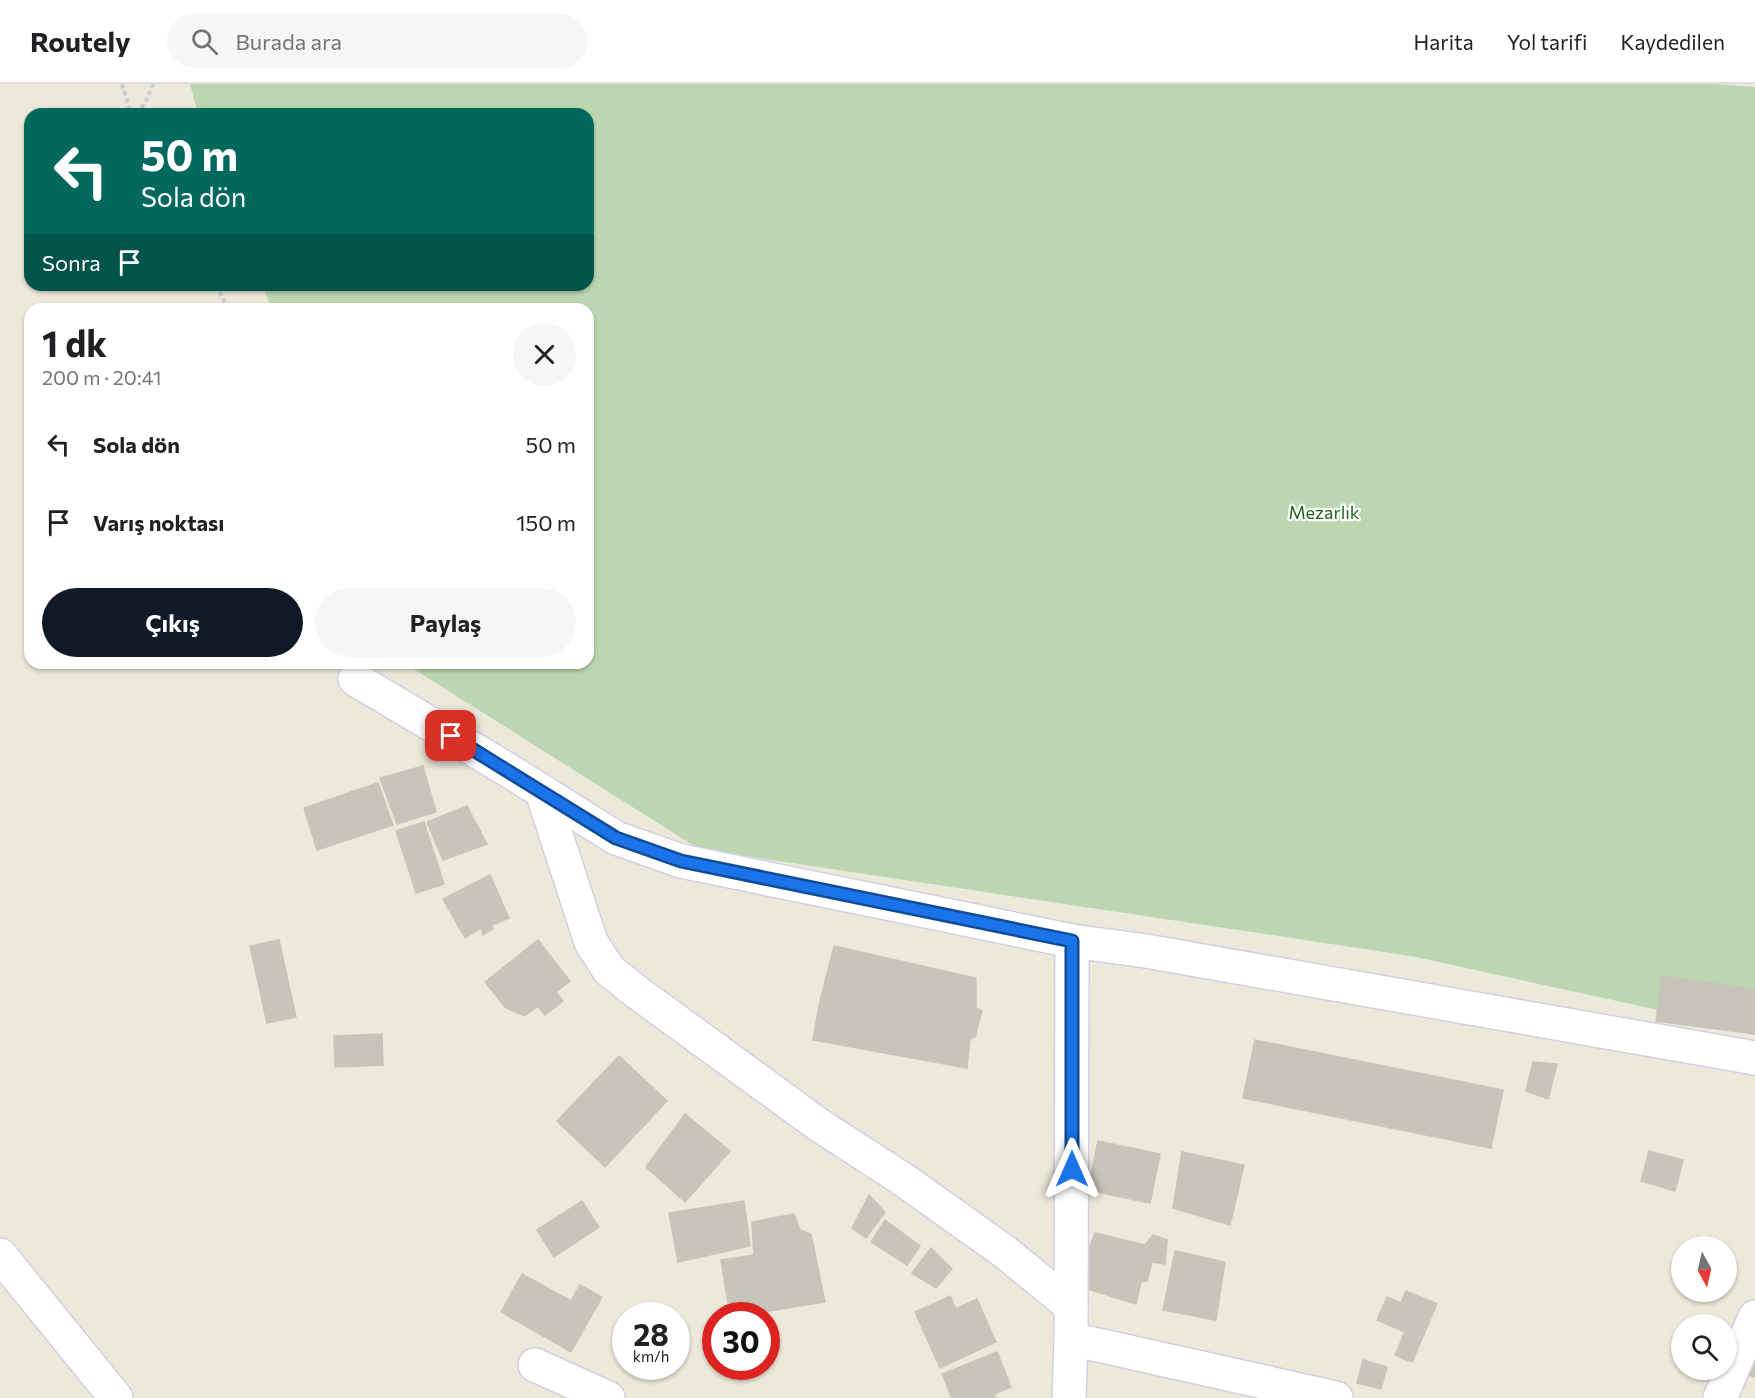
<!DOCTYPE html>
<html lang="tr">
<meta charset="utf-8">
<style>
body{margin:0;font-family:Commissioner,sans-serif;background:#f6f6f6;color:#202124;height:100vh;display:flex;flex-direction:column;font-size:22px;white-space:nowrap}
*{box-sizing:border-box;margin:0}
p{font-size:20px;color:#757577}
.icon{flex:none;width:33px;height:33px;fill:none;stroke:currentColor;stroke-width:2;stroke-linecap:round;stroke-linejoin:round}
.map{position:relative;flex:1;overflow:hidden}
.panel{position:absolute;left:24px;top:219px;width:570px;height:366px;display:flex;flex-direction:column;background:#fff;border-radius:18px;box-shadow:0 2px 4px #0004}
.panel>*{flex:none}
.top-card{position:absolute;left:24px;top:24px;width:570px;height:183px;border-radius:18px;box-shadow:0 2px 4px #0004;background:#00695c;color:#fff;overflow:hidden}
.needle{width:39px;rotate:172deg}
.fabs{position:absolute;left:1671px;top:1152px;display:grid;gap:12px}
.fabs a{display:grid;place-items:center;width:66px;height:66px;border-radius:50%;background:#fff;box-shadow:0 2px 4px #0004;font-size:30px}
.speed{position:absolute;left:612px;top:1218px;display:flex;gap:12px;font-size:30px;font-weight:700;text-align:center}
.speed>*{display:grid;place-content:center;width:78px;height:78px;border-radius:50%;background:#fff;box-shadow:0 2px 4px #0004;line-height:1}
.speed small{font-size:15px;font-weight:400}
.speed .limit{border:9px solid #d22;background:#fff;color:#111}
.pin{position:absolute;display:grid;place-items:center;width:51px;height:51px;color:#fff;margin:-26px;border-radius:12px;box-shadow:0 3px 9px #0006}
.me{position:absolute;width:66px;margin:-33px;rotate:0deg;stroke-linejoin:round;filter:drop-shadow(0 0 4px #0008)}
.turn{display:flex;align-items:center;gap:21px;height:126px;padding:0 18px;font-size:27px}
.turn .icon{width:78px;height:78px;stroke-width:2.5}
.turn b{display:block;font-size:42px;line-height:51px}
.then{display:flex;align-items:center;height:57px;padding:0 18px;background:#0003;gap:12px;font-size:22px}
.round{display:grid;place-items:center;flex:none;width:63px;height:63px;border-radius:32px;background:#f6f6f6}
.summary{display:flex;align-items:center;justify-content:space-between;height:102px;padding:0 18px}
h1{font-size:36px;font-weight:700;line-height:45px}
.primary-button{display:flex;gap:12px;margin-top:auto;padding:12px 18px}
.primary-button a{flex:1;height:69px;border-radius:36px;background:#111827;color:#fff;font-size:24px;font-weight:700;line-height:69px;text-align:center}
.primary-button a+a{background:#f6f6f6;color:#202124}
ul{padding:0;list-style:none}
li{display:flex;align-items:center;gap:18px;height:78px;padding:0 18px}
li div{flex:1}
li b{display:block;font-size:22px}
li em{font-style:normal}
header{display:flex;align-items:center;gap:36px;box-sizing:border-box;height:84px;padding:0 30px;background:#fff;border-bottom:2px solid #e0e0e0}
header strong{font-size:28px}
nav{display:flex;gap:33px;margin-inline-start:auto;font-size:21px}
.search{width:420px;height:54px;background:#f6f6f6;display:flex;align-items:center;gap:15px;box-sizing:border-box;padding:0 21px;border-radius:33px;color:#757577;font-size:22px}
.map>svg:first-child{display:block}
.cemetery{fill:#bcd6b2}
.building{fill:#c7c5bb;stroke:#c7c5b5;stroke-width:1.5}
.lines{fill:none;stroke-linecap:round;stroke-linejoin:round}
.minor-casing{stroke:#d1d0e3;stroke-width:36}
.path{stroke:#ccc;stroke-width:4;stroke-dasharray:4.5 3;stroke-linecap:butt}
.minor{stroke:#fff;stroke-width:33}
.route-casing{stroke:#114b97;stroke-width:15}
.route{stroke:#1a73e8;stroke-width:10}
.labels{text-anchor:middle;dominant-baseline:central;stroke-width:4.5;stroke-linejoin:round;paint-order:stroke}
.park-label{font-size:18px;fill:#19671a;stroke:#fff}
</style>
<header>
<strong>Routely</strong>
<div class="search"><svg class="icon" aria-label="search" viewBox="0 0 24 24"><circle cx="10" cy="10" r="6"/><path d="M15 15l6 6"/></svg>Burada ara</div>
<nav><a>Harita</a><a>Yol tarifi</a><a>Kaydedilen</a></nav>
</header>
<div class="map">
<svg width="1755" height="1314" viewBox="0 0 1755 1314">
<rect width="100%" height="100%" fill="#ece9db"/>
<path class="cemetery" d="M190,0H1713L1755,3V947L1411,872L699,765L404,579H588V225H271L263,201H588V30H198Z"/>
<g class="building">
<path d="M423,682L436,728L397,740L380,694Z"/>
<path d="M378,699L393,741L317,766L304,724Z"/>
<path d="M467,722L487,760L443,776L427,738Z"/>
<path d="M424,738L444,800L416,809L396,747Z"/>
<path d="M490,791L509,834L492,841L493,845L483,851L481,844L465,854L443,815Z"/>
<path d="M279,856L296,933L267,939L250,862Z"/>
<path d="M538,856L570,897L556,908L563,917L545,931L538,922L525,932L506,924L485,898Z"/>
<path d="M834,862L976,894V924L982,927L975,953L970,955L967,984L813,956L820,917Z"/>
<path d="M1662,892L1755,905V950L1656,937Z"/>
<path d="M382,950L383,981L335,983L334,952Z"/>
<path d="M1255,956L1503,1006L1491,1064L1243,1014Z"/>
<path d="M619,972L667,1017L605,1083L557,1037Z"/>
<path d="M1533,978L1557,980L1548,1015L1526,1007Z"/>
<path d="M685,1030L730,1067L685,1118L646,1083Z"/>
<path d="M1098,1057L1160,1070L1150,1119L1088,1106Z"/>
<path d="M1649,1067L1683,1076L1675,1107L1641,1097Z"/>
<path d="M1182,1068L1244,1081L1230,1141L1173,1124Z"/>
<path d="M869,1111L885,1128L866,1154L852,1144Z"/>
<path d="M582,1117L599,1143L554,1173L537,1146Z"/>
<path d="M744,1117L750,1162L678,1178L669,1129Z"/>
<path d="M794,1130L800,1146L811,1150L825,1218L764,1228L754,1171L752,1138Z"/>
<path d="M885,1136L920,1162L907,1181L871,1158Z"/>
<path d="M1095,1149L1145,1161L1153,1151L1167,1156L1165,1180L1152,1178L1147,1197L1141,1198L1136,1220L1075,1201Z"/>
<path d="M931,1164L952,1185L936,1204L912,1189Z"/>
<path d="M1175,1167L1225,1178L1216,1236L1163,1226Z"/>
<path d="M754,1171L764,1232H730L721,1176Z"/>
<path d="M522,1190L571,1217L580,1201L602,1213L571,1268L501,1228Z"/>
<path d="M1406,1207L1437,1220L1412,1278L1395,1271L1405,1248L1377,1236L1387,1213L1401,1219Z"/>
<path d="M950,1212L956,1225L977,1215L996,1258L940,1284L915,1228Z"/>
<path d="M1755,1255V1293L1741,1289Z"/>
<path d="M997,1268L1011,1303L994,1310L996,1314H952L942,1290Z"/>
<path d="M1363,1276L1387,1283L1381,1305L1357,1299Z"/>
</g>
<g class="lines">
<defs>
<g id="minor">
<path d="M355,595L508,686L616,754L681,777L1072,857L1146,867L1755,974"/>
<path d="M542,708L591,858L609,886L638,909L819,1041L901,1094L1005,1168L1071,1222"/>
<path d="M0,1171L116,1314"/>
<path d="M1071,1255L1336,1314"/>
<path d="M535,1281L608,1314"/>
<path d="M1069,1314L1071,1255L1072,857"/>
<path d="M1720,1314L1755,1233"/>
</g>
</defs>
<use href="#minor" class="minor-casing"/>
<g class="path">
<path d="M122,0L131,30"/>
<path d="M137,30L147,15L153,0"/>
<path d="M216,201L228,225"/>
</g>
<use href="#minor" class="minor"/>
</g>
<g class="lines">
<defs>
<path id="route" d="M451,652L616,754L681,777L1072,857V1085"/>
</defs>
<use href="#route" class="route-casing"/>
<use href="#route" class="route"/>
</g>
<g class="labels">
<g class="park-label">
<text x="1324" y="428">Mezarlık</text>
</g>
</g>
</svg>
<div class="fabs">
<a><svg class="needle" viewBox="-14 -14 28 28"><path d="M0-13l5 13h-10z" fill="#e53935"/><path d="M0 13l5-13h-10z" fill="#757577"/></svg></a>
<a><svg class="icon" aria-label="search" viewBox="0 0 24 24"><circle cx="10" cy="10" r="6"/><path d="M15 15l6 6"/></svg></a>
</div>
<div class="speed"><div>28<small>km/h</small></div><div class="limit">30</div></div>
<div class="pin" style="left:451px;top:652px;background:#d93025"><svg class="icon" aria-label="arrive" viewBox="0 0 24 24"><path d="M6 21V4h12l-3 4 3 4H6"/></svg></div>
<svg class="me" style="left:1072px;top:1085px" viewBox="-20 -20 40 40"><path d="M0-17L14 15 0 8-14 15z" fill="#1a73e8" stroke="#fff" stroke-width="4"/></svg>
<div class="top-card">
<div class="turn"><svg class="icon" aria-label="left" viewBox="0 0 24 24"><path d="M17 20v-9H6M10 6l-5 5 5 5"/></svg><div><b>50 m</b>Sola dön</div></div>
<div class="then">Sonra<svg class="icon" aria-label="arrive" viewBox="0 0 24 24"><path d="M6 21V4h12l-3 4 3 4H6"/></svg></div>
</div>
<section class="panel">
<div class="summary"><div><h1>1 dk</h1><p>200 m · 20:41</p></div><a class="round"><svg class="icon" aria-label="close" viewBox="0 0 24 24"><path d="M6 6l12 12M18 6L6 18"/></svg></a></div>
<ul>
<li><svg class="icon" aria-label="left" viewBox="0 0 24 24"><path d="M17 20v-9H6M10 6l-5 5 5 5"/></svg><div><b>Sola dön</b></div><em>50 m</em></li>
<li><svg class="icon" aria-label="arrive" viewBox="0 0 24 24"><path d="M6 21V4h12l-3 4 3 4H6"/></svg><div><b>Varış noktası</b></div><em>150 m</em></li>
</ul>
<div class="primary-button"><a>Çıkış</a><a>Paylaş</a></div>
</section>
</div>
